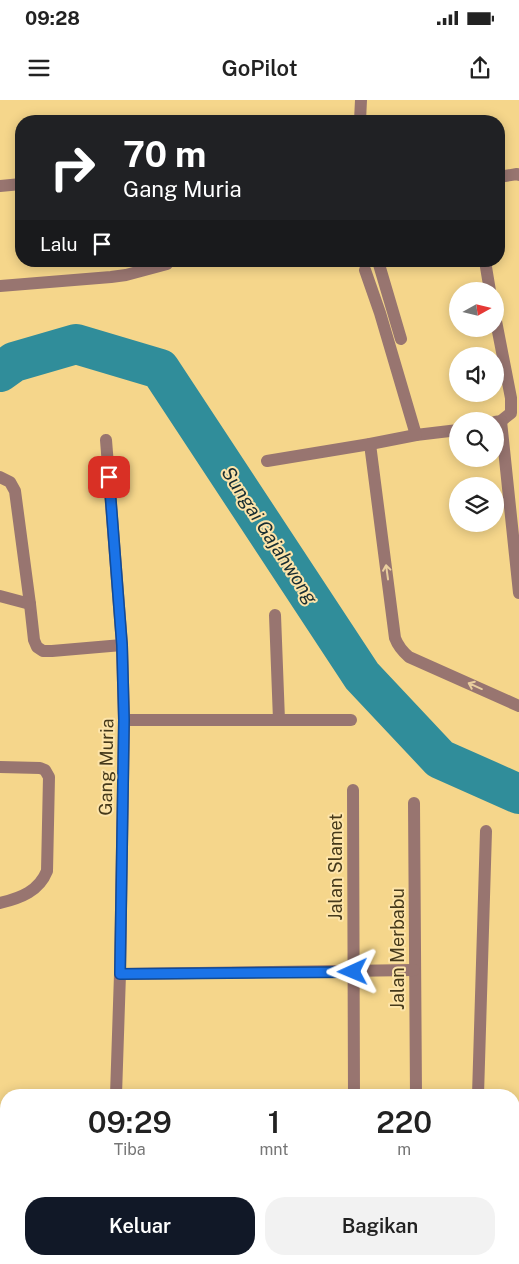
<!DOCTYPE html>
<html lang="id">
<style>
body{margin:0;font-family:"Public Sans",sans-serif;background:#f2f2f2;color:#222;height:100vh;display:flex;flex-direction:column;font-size:19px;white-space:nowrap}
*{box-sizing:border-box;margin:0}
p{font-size:16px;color:#767676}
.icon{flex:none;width:28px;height:28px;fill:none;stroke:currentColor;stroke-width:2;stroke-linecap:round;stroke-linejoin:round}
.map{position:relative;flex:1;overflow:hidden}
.drawer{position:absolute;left:0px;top:989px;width:520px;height:176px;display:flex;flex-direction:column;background:#fff;border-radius:20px 20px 0 0;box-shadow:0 2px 12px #0003}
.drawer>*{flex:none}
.hud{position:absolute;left:15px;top:15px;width:490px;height:152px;border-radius:20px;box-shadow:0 2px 12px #0003;background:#202124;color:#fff;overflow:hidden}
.needle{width:32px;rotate:82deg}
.tools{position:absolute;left:449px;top:182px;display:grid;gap:10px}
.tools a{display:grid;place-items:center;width:55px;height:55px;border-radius:50%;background:#fff;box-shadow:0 2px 12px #0003;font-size:25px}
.pin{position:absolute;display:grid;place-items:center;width:42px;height:42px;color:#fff;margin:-21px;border-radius:10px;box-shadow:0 2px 8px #0006}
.me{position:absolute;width:55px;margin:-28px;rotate:269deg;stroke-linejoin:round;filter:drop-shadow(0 0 4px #0008)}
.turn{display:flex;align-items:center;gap:18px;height:105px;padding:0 25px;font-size:22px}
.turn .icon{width:65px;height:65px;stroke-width:2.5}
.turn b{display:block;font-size:35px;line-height:42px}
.then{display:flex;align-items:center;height:48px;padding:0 25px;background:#0003;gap:10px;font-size:19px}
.eta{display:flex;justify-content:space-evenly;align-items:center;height:85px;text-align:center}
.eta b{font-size:30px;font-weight:600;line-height:35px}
.action{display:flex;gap:10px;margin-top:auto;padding:10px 25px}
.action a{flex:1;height:58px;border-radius:20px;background:#111827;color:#fff;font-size:20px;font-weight:600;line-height:58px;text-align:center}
.action a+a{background:#f2f2f2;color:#222}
.status{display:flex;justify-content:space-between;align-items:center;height:35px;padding:0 25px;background:#fff;direction:ltr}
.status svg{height:14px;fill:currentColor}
header{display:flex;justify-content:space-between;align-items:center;height:65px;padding:0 25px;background:#fff;font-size:22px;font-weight:600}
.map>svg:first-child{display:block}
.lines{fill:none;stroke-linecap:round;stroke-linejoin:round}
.river{stroke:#308d9a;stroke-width:40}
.minor{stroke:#987570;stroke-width:12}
.oneway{stroke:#e9ce9e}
.route-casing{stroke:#114b97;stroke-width:12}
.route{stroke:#1a73e8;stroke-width:9}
.labels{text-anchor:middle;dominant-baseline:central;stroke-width:4;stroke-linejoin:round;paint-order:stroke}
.street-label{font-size:18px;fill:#45391a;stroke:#fde4a9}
.water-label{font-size:19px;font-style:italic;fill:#192e32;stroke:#fde4a9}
</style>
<div class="status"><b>09:28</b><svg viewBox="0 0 49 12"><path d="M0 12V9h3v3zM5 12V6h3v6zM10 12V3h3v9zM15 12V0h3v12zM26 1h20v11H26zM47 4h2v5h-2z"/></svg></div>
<header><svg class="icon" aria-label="menu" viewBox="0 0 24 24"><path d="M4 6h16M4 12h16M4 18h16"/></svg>GoPilot<svg class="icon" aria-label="share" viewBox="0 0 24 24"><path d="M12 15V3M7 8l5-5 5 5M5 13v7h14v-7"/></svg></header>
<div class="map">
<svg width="519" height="1164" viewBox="0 0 519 1164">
<rect width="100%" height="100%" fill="#f5d68b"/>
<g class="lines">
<path class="river" d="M0,272L14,262L76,244L160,269L362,576L440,659L519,694"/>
<g class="minor">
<path d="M360,21L361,0"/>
<path d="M499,77L517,74L519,75"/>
<path d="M0,86L21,84"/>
<path d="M378,161L401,239"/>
<path d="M485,161L490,191"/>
<path d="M365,170L380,213L416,335L458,330"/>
<path d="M0,186L111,177L126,175L167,164"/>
<path d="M495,216L511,298V313L501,321L495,322"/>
<path d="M501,321L519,493"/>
<path d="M106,340L122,545L124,620L120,874L116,995"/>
<path d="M370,344L395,538C398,546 402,551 409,557L519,606"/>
<path d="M267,361L370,344L416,335"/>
<path d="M0,377L10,382L15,391L30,504L34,540L37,547L43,551H52L122,545"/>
<path d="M0,496L30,504"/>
<path d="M275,515L279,620"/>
<path d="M124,620H351"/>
<path d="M0,667L40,668L45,670L49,677L47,771C39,791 21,798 0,803"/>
<path d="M353,690L354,995"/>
<path d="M414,703L416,995"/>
<path d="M120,874L414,870"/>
<path d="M478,995L486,731"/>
<path d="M514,1101L519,1100"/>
<path d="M0,1142L6,1141"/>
<path d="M106,1159V1164"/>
<path d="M212,1159V1164"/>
<path d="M323,1159V1164"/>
<path d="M385,1159L386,1164"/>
<path d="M506,1159V1164"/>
</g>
</g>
<defs><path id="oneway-shaft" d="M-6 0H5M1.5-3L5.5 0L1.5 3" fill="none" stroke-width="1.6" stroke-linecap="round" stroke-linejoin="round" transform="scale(1.25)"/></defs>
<g class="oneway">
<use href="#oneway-shaft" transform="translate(387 472) rotate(-98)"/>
<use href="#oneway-shaft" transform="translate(475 586) rotate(-156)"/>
</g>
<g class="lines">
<defs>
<path id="route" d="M109,377L122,545L124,620L120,874L353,872"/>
</defs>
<use href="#route" class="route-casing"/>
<use href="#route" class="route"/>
</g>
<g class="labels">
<g class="street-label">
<text transform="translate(106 667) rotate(-89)">Gang Muria</text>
<text transform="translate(335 767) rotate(-90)">Jalan Slamet</text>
<text transform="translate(397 849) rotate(-90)">Jalan Merbabu</text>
</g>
<g class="water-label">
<text transform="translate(270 435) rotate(57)">Sungai Gajahwong</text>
</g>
</g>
</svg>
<div class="tools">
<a><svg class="needle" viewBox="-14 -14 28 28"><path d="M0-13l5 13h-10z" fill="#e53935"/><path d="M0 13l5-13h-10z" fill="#767676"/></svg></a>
<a><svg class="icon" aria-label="sound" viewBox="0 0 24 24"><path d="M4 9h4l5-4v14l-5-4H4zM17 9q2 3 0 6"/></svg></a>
<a><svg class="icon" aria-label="search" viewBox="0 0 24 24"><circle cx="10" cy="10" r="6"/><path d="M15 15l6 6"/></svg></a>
<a><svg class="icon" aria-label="layers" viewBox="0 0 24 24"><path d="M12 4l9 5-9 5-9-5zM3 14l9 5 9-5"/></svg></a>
</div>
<div class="pin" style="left:109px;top:377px;background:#d93025"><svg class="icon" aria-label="arrive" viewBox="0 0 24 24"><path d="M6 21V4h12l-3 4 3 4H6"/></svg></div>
<svg class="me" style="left:353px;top:872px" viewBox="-20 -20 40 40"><path d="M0-17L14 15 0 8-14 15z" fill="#1a73e8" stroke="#fff" stroke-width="4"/></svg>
<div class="hud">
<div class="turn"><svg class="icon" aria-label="right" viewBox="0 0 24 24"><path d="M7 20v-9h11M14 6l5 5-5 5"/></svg><div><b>70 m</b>Gang Muria</div></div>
<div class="then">Lalu<svg class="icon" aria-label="arrive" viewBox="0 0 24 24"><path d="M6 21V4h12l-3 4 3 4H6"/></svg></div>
</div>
<section class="drawer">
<div class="eta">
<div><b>09:29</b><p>Tiba</p></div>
<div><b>1</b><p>mnt</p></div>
<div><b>220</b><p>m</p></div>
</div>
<div class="action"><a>Keluar</a><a>Bagikan</a></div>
</section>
</div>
